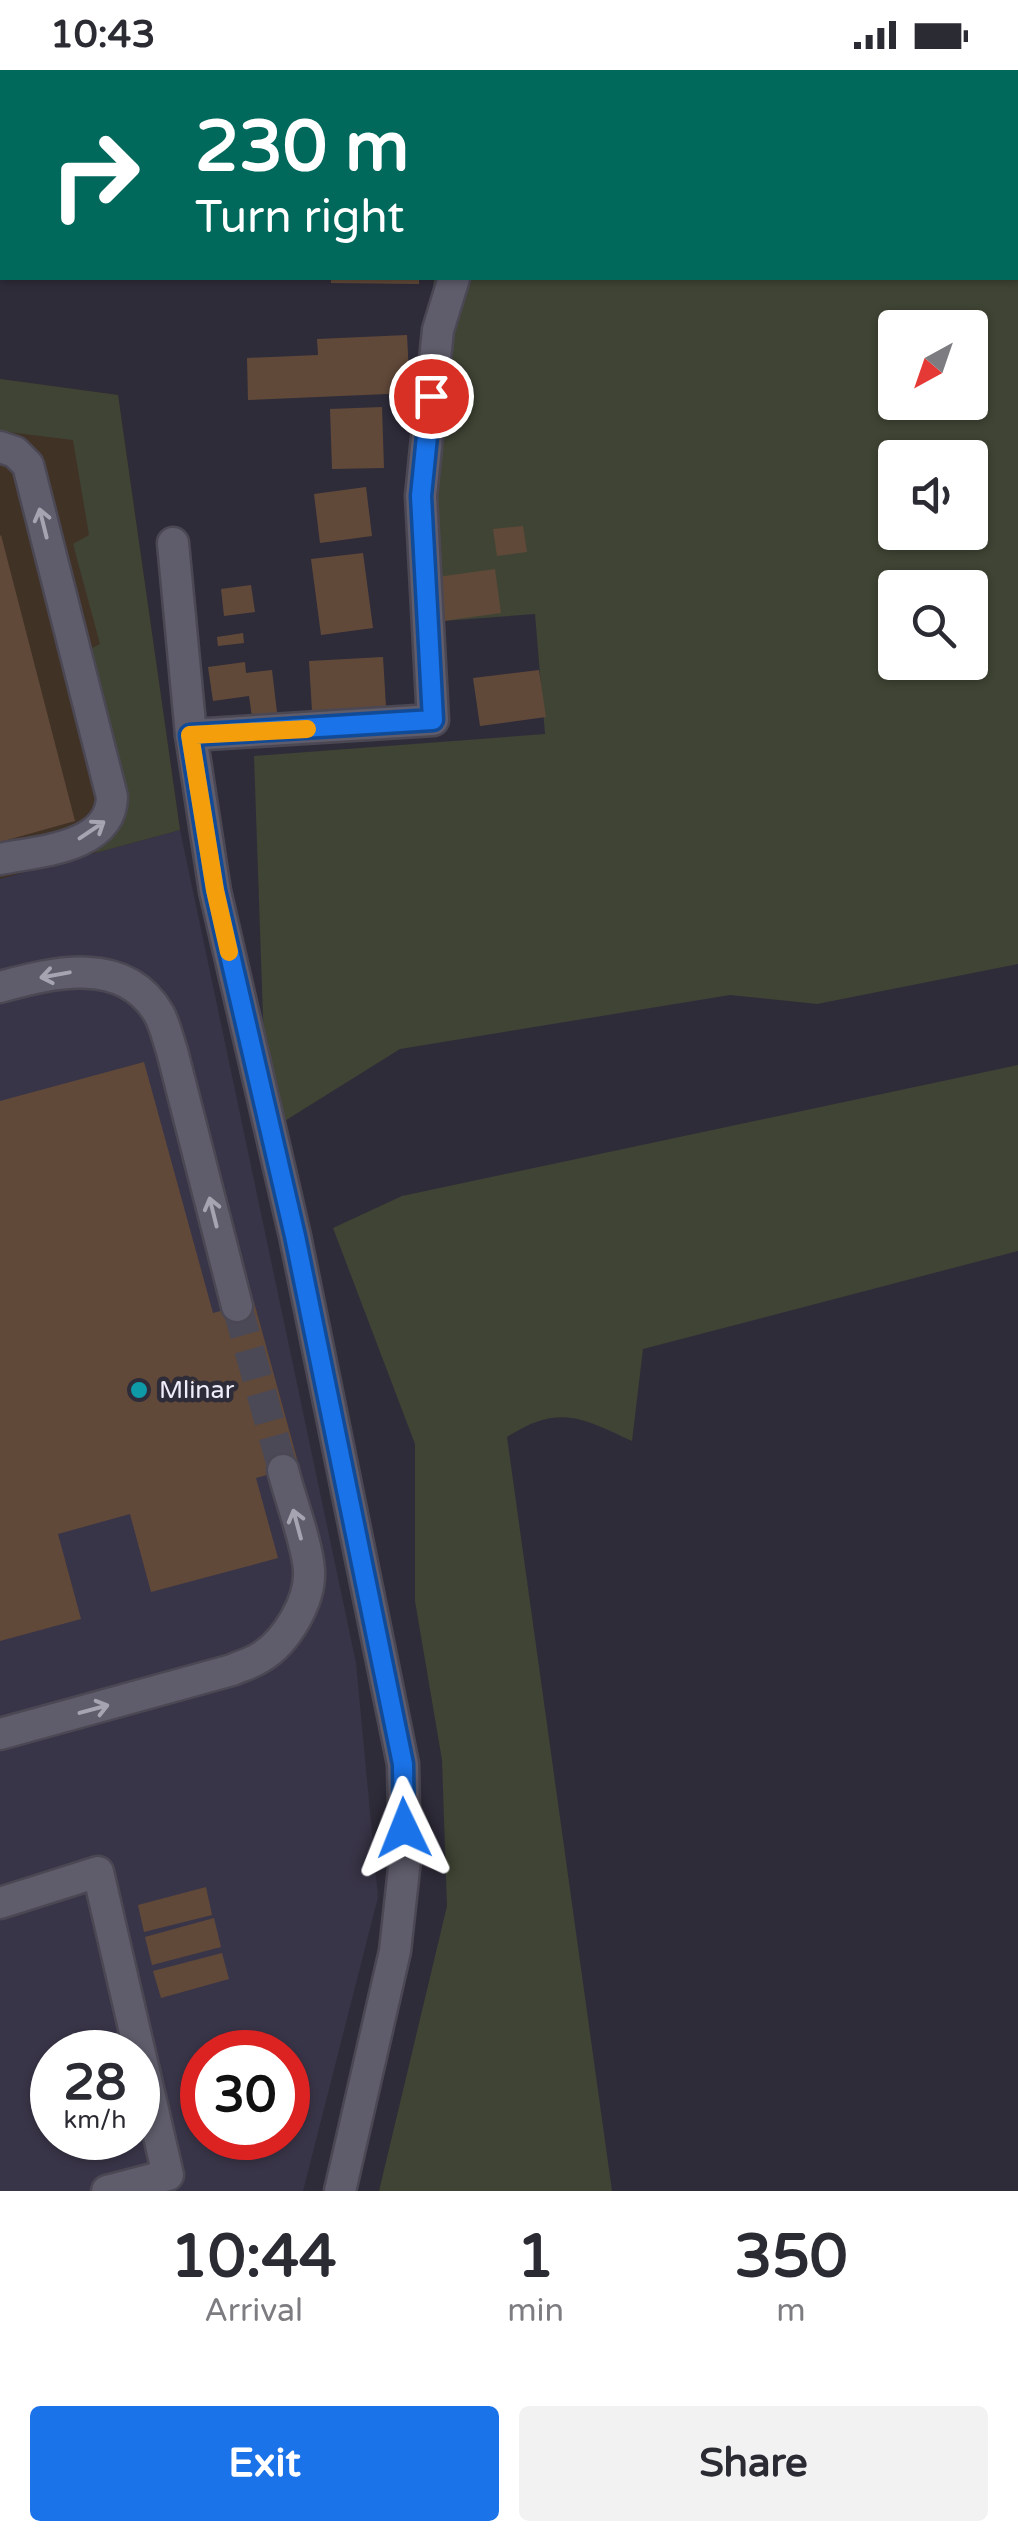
<!DOCTYPE html>
<style>
body{margin:0;font-family:"Varela Round",sans-serif;background:#f2f2f3;color:#2b2b33;height:100vh;display:flex;flex-direction:column;font-size:38px;white-space:nowrap}
*{box-sizing:border-box;margin:0}
p{font-size:32px;color:#7c7c81}
.icon{flex:none;width:55px;height:55px;fill:none;stroke:currentColor;stroke-width:2;stroke-linecap:round;stroke-linejoin:round}
.map{position:relative;height:2121px;overflow:hidden}
.drawer{display:flex;flex-direction:column;background:#fff;flex:1}
.drawer>*{flex:none}
.hud{position:absolute;left:0px;top:0px;width:1020px;height:210px;box-shadow:0 2px 8px #0004;background:#00695c;color:#fff;overflow:hidden}
.needle{width:65px;rotate:220deg}
.tools{position:absolute;left:878px;top:240px;display:grid;gap:20px}
.tools a{display:grid;place-items:center;width:110px;height:110px;border-radius:10px;background:#fff;box-shadow:0 2px 8px #0004;font-size:50px}
.speed{position:absolute;left:30px;top:1960px;display:flex;gap:20px;font-size:50px;font-weight:700;text-align:center}
.speed>*{display:grid;place-content:center;width:130px;height:130px;border-radius:50%;background:#fff;box-shadow:0 2px 8px #0004;line-height:1}
.speed small{font-size:25px;font-weight:400}
.speed .limit{border:15px solid #d22;background:#fff;color:#111}
.pin{position:absolute;display:grid;place-items:center;width:85px;height:85px;color:#fff;margin:-42px;border:5px solid #fff;border-radius:50%;box-shadow:0 2px 10px #0007}
.me{position:absolute;width:110px;margin:-55px;rotate:358deg;stroke-linejoin:round;filter:drop-shadow(0 0 8px #0008)}
.turn{display:flex;align-items:center;gap:35px;height:210px;padding:0 30px;font-size:45px}
.turn .icon{width:130px;height:130px;stroke-width:2.5}
.turn b{display:block;font-size:70px;line-height:85px}
.eta{display:flex;justify-content:space-evenly;align-items:center;height:170px;text-align:center}
.eta b{font-size:60px;font-weight:700;line-height:70px}
.button{display:flex;gap:20px;margin-top:auto;padding:20px 30px}
.button a{flex:1;height:115px;border-radius:10px;background:#1a73e8;color:#fff;font-size:40px;font-weight:700;line-height:115px;text-align:center}
.button a+a{background:#f2f2f3;color:#2b2b33}
.status{display:flex;justify-content:space-between;align-items:center;height:70px;padding:0 50px;background:#fff;direction:ltr}
.status svg{height:28px;fill:currentColor}
.map>svg:first-child{display:block}
.commercial{fill:#413226}
.built{fill:#393548;fill-rule:evenodd}
.green{fill:#3f4434;fill-rule:evenodd}
.building{fill:#614939}
.lines{fill:none;stroke-linecap:round;stroke-linejoin:round}
.minor-tunnel{stroke:#4c4956;stroke-width:30;stroke-dasharray:30 15;stroke-linecap:butt}
.minor-casing{stroke:#4b4854;stroke-width:35}
.minor{stroke:#5f5c6b;stroke-width:30}
.oneway{stroke:#a7a4b1}
.route-casing{stroke:#114b97;stroke-width:25}
.route{stroke:#1a73e8;stroke-width:18}
.slow{stroke:#f59e0b;stroke-width:18}
.culture-dot{fill:#0f9aa8;stroke:#2f2c3a;stroke-width:4}
.labels{text-anchor:middle;dominant-baseline:central;stroke-width:9;stroke-linejoin:round;paint-order:stroke}
.poi-label{font-size:25px;fill:#efedf7;stroke:#2f2c3a;text-anchor:start}
</style>
<div class="status"><b>10:43</b><svg viewBox="0 0 49 12"><path d="M0 12V9h3v3zM5 12V6h3v6zM10 12V3h3v9zM15 12V0h3v12zM26 1h20v11H26zM47 4h2v5h-2z"/></svg></div>
<div class="map">
<svg width="1018" height="2121" viewBox="0 0 1018 2121">
<rect width="100%" height="100%" fill="#2f2c3a"/>
<path class="commercial" d="M0,309L118,325L180,760L0,809Z"/>
<path class="built" d="M180,760L356,1593L378,1827L303,2121H0V809ZM52,1982H138V2068H52ZM202,1982H288V2068H202Z"/>
<g class="green">
<path d="M1018,75V894L817,934L730,925L400,979L267,1062L254,686L545,664L535,544L443,551L410,421L434,208H1018ZM895,258H970V332H895ZM895,388H970V462H895ZM895,518H970V592H895Z"/>
<path d="M0,309L118,325L180,760L95,783L120,757L127,729L90,579L100,574L73,474L89,465L73,370L0,361Z"/>
<path d="M1018,995V1181L643,1279L632,1371C581,1347 558,1334 507,1367L612,2121H379L447,1836L442,1690L415,1531V1374L333,1158L402,1126Z"/>
</g>
<g class="building">
<path d="M331,208H419V214L331,213Z"/>
<path d="M407,265L410,323L248,330L247,288L318,285L317,269Z"/>
<path d="M382,337L384,398L332,399L330,339Z"/>
<path d="M366,417L372,466L320,473L314,424Z"/>
<path d="M523,456L527,482L497,486L493,459Z"/>
<path d="M1,465L75,751L0,772V466Z"/>
<path d="M363,483L373,558L321,565L311,489Z"/>
<path d="M495,499L501,543L443,551L437,507Z"/>
<path d="M251,515L255,542L224,546L221,519Z"/>
<path d="M243,563L244,573L218,576L217,567Z"/>
<path d="M383,587L386,637L312,641L309,591Z"/>
<path d="M245,592L246,603L272,600L278,651L253,654L249,626L213,631L208,597Z"/>
<path d="M539,600L546,647L480,656L473,608Z"/>
<path d="M144,992L213,1243L254,1232L299,1396L256,1408L278,1488L151,1522L130,1444L58,1464L81,1549L0,1571V1031Z"/>
<path d="M206,1817L212,1845L144,1862L138,1835Z"/>
<path d="M214,1848L221,1877L152,1895L145,1867Z"/>
<path d="M222,1883L229,1909L161,1928L153,1901Z"/>
</g>
<g class="lines">
<path class="minor-tunnel" d="M237,1236L283,1400"/>
<defs>
<g id="minor">
<path d="M793,0L804,2"/>
<path d="M544,2L545,0"/>
<path d="M0,377L15,382L28,395L112,727C111,778 39,781 0,789"/>
<path d="M173,473L191,665L215,821L295,1166L403,1694L405,1790L395,1881L340,2121"/>
<path d="M191,665L433,650L421,426L438,260L454,208"/>
<path d="M0,917C54,902 125,885 159,944C165,955 168,969 172,981L237,1236"/>
<path d="M0,1664L232,1600C241,1596 252,1593 261,1587C286,1572 311,1531 309,1500C307,1472 290,1429 283,1400"/>
<path d="M0,1833L98,1802L168,2105L107,2121"/>
</g>
</defs>
<use href="#minor" class="minor-casing"/>
<use href="#minor" class="minor"/>
</g>
<defs><path id="oneway-shaft" d="M-6 0H5M1.5-3L5.5 0L1.5 3" fill="none" stroke-width="1.6" stroke-linecap="round" stroke-linejoin="round" transform="scale(2.5)"/></defs>
<g class="oneway">
<use href="#oneway-shaft" transform="translate(43 453) rotate(-104)"/>
<use href="#oneway-shaft" transform="translate(92 760) rotate(-34)"/>
<use href="#oneway-shaft" transform="translate(55 905) rotate(170)"/>
<use href="#oneway-shaft" transform="translate(213 1142) rotate(-104)"/>
<use href="#oneway-shaft" transform="translate(297 1454) rotate(-105)"/>
<use href="#oneway-shaft" transform="translate(94 1639) rotate(-15)"/>
</g>
<g class="lines">
<defs>
<path id="route" d="M404,1758L403,1694L295,1166L215,820L190,665L433,650L421,426L431,326"/>
</defs>
<use href="#route" class="route-casing"/>
<use href="#route" class="route"/>
<path class="slow" d="M229,882L215,820L190,665L307,659"/>
</g>
<circle class="culture-dot" cx="139" cy="1320" r="10"/>
<g class="labels">
<g class="poi-label">
<text x="159" y="1320">Mlinar</text>
</g>
</g>
</svg>
<div class="tools">
<a><svg class="needle" viewBox="-14 -14 28 28"><path d="M0-13l5 13h-10z" fill="#e53935"/><path d="M0 13l5-13h-10z" fill="#7c7c81"/></svg></a>
<a><svg class="icon" aria-label="sound" viewBox="0 0 24 24"><path d="M4 9h4l5-4v14l-5-4H4zM17 9q2 3 0 6"/></svg></a>
<a><svg class="icon" aria-label="search" viewBox="0 0 24 24"><circle cx="10" cy="10" r="6"/><path d="M15 15l6 6"/></svg></a>
</div>
<div class="speed"><div>28<small>km/h</small></div><div class="limit">30</div></div>
<div class="pin" style="left:431px;top:326px;background:#d93025"><svg class="icon" aria-label="arrive" viewBox="0 0 24 24"><path d="M6 21V4h12l-3 4 3 4H6"/></svg></div>
<svg class="me" style="left:404px;top:1758px" viewBox="-20 -20 40 40"><path d="M0-17L14 15 0 8-14 15z" fill="#1a73e8" stroke="#fff" stroke-width="4"/></svg>
<div class="hud">
<div class="turn"><svg class="icon" aria-label="right" viewBox="0 0 24 24"><path d="M7 20v-9h11M14 6l5 5-5 5"/></svg><div><b>230 m</b>Turn right</div></div>
</div>
</div>
<section class="drawer">
<div class="eta">
<div><b>10:44</b><p>Arrival</p></div>
<div><b>1</b><p>min</p></div>
<div><b>350</b><p>m</p></div>
</div>
<div class="button"><a>Exit</a><a>Share</a></div>
</section>
